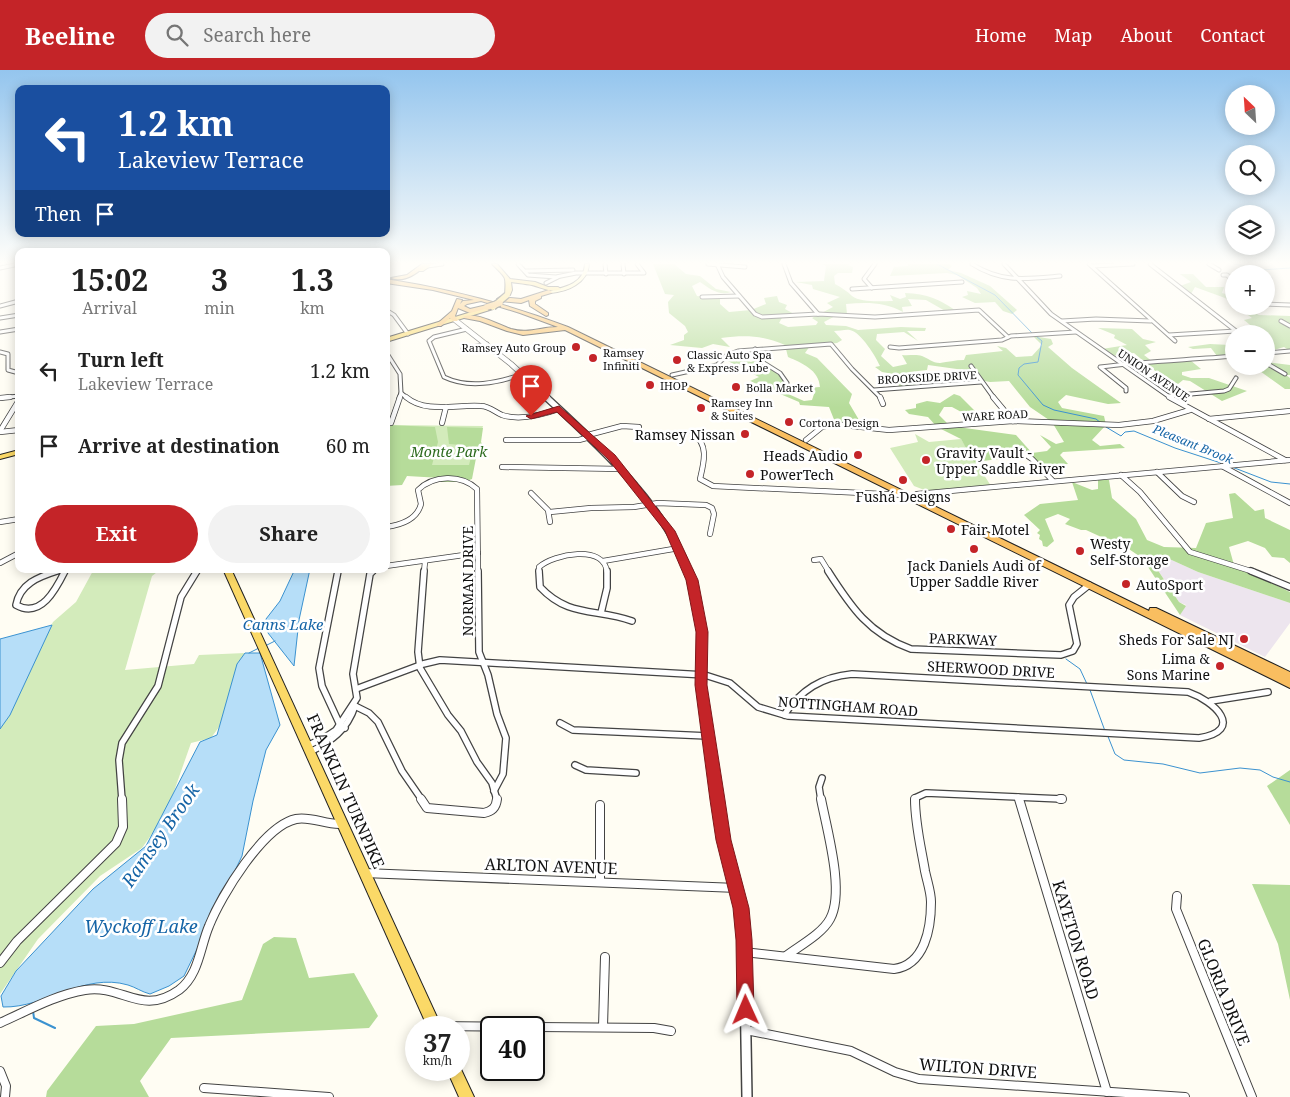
<!DOCTYPE html>
<meta charset="utf-8">
<style>
body{margin:0;font-family:"Noto Serif",serif;background:#f2f2f2;color:#222;height:100vh;display:flex;flex-direction:column;font-size:19px;white-space:nowrap}
*{box-sizing:border-box;margin:0}
p{font-size:16px;color:#767676}
.icon{flex:none;width:28px;height:28px;fill:none;stroke:currentColor;stroke-width:2;stroke-linecap:round;stroke-linejoin:round}
.map{position:relative;flex:1;overflow:hidden}
.details{position:absolute;left:15px;top:178px;width:375px;height:325px;display:flex;flex-direction:column;background:#fff;border-radius:10px;box-shadow:0 2px 12px #0003}
.details>*{flex:none}
.guide{position:absolute;left:15px;top:15px;width:375px;height:152px;border-radius:10px;box-shadow:0 2px 12px #0003;background:#1a4fa0;color:#fff;overflow:hidden}
.needle{width:32px;rotate:335deg}
.tools{position:absolute;left:1225px;top:15px;display:grid;gap:10px}
.tools a{display:grid;place-items:center;width:50px;height:50px;border-radius:50%;background:#fff;box-shadow:0 2px 12px #0003;font-size:25px}
.speed{position:absolute;left:405px;top:946px;display:flex;gap:10px;font-size:25px;font-weight:700;text-align:center}
.speed>*{display:grid;place-content:center;width:65px;height:65px;border-radius:50%;background:#fff;box-shadow:0 2px 12px #0003;line-height:1}
.speed small{font-size:12px;font-weight:400}
.speed .limit{border:2px solid #111;border-radius:8px;background:#fff;color:#111}
.pin{position:absolute;display:grid;place-items:center;width:42px;height:42px;color:#fff;margin:-51px -21px;border-radius:50% 50% 50% 0;rotate:-45deg;box-shadow:0 0 5px #0007}
.pin .icon{rotate:45deg}
.me{position:absolute;width:55px;margin:-28px;rotate:359deg;stroke-linejoin:round;filter:drop-shadow(0 0 4px #0008)}
.turn{display:flex;align-items:center;gap:18px;height:105px;padding:0 20px;font-size:22px}
.turn .icon{width:65px;height:65px;stroke-width:2.5}
.turn b{display:block;font-size:35px;line-height:42px}
.then{display:flex;align-items:center;height:48px;padding:0 20px;background:#0003;gap:10px;font-size:19px}
.eta{display:flex;justify-content:space-evenly;align-items:center;height:85px;text-align:center}
.eta b{font-size:30px;font-weight:700;line-height:35px}
.button{display:flex;gap:10px;margin-top:auto;padding:10px 20px}
.button a{flex:1;height:58px;border-radius:30px;background:#c42428;color:#fff;font-size:20px;font-weight:700;line-height:58px;text-align:center}
.button a+a{background:#f2f2f2;color:#222}
ul{padding:0;list-style:none}
li{display:flex;align-items:center;gap:15px;height:75px;padding:0 20px}
li div{flex:1}
li b{display:block;font-size:19px}
li em{font-style:normal}
header{display:flex;align-items:center;gap:30px;box-sizing:border-box;height:70px;padding:0 25px;background:#c42428;color:#fff}
header strong{font-size:24px}
nav{display:flex;gap:28px;margin-inline-start:auto;font-size:18px}
.search{width:350px;height:45px;background:#f2f2f2;display:flex;align-items:center;gap:12px;box-sizing:border-box;padding:0 18px;border-radius:28px;color:#767676;font-size:19px}
.map>svg:first-child{display:block}
.industrial{fill:#ede5ee}
.green{fill:#d3ebbb}
.forest{fill:#b6dc9a}
.water{fill:#b6def8;stroke:#3b92d0}
.lines{fill:none;stroke-linecap:round;stroke-linejoin:round}
.stream-far1{stroke:#3b92d0;stroke-width:1}
.stream{stroke:#3b92d0;stroke-width:2}
.minor-far3-casing{stroke:#434343;stroke-width:5}
.minor-far2-casing{stroke:#434343;stroke-width:6}
.minor-far1-casing{stroke:#434343;stroke-width:8}
.minor-casing{stroke:#434343;stroke-width:10}
.tertiary-far3-casing{stroke:#434343;stroke-width:6}
.tertiary-far2-casing{stroke:#434343;stroke-width:8}
.tertiary-far1-casing{stroke:#434343;stroke-width:9}
.tertiary-casing{stroke:#434343;stroke-width:12}
.secondary-casing{stroke:#323232;stroke-width:2}
.primary-casing{stroke:#212121;stroke-width:2}
.trunk-casing{stroke:#212121;stroke-width:2}
.minor-far3{stroke:#fff;stroke-width:3}
.minor-far2{stroke:#fff;stroke-width:4.5}
.minor-far1{stroke:#fff;stroke-width:5.5}
.minor{stroke:#fff;stroke-width:8}
.tertiary-far3{stroke:#fff;stroke-width:4.5}
.tertiary-far2{stroke:#fff;stroke-width:5.5}
.tertiary-far1{stroke:#fff;stroke-width:7}
.tertiary{stroke:#fff;stroke-width:9}
.secondary{fill:#fff7ae;fill-rule:evenodd}
.primary{fill:#fbd967;fill-rule:evenodd}
.trunk{fill:#f9be60;fill-rule:evenodd}
.primary-bridge-casing{stroke:#212121;stroke-width:8;stroke-linecap:butt}
.trunk-bridge-casing{stroke:#212121;stroke-width:8;stroke-linecap:butt}
.primary-bridge{stroke:#fbd967;stroke-width:5.5}
.trunk-bridge{stroke:#f9be60;stroke-width:5.5}
.route{fill:#c42428;stroke:#7f171a}
.poi-dot{fill:#c42428;stroke:#fff;stroke-width:2}
.labels{text-anchor:middle;dominant-baseline:central;stroke-width:5;stroke-linejoin:round;paint-order:stroke}
.far-poi-label{font-size:11px;fill:#101010;stroke:#fff;text-anchor:start}
.far-street-label{font-size:11px;fill:#101010;stroke:#fff}
.far-water-label{font-size:12px;font-style:italic;fill:#1564a6;stroke:#fff}
.poi-label{font-size:14px;fill:#101010;stroke:#fff;text-anchor:start}
.park-label{font-size:14px;font-style:italic;fill:#2c6a1e;stroke:#fff}
.street-label{font-size:14px;fill:#101010;stroke:#fff}
.water-label{font-size:15px;font-style:italic;fill:#1564a6;stroke:#fff}
.near-street-label{font-size:16px;fill:#101010;stroke:#fff}
.near-water-label{font-size:18px;font-style:italic;fill:#1564a6;stroke:#fff}
</style>
<header>
<strong>Beeline</strong>
<div class="search"><svg class="icon" aria-label="search" viewBox="0 0 24 24"><circle cx="10" cy="10" r="6"/><path d="M15 15l6 6"/></svg>Search here</div>
<nav><a>Home</a><a>Map</a><a>About</a><a>Contact</a></nav>
</header>
<div class="map">
<svg width="1290" height="1027" viewBox="0 0 1290 1027">
<rect width="100%" height="100%" fill="#fffdf3"/>
<path class="industrial" d="M1165,487L1198,502L1290,533V553L1265,587L1180,545L1186,535L1179,532L1155,496Z"/>
<g class="green">
<path d="M386,355L483,356L469,409L386,404Z"/>
<path d="M915,364L929,372L961,369L991,416L927,421L914,416L890,378L918,372Z"/>
<path d="M94,499H161L152,506L125,600L194,594L199,585L245,583L219,657L211,668L191,673L166,744L142,778L100,806L38,869L0,924V656L53,552L76,532Z"/>
</g>
<g class="forest">
<path d="M653,194H674L686,204L700,206L716,219L731,222C719,226 710,219 700,212L692,216L697,226L720,228V234L729,242L751,240L766,234L764,228L777,226L779,232L787,235L785,239L796,245L783,246L779,253L788,257L816,255L818,252L812,248L833,237L827,233L840,227L813,219L812,215L796,212L824,211L826,196L822,194H849L848,195L853,197L852,203H838L834,206L835,214C842,218 847,221 852,226C861,233 881,231 893,231L890,225L900,229L906,227L905,223C928,224 939,229 958,242H947L926,230L908,229L912,236L902,237L903,242C886,232 866,232 846,234L847,244H839L824,252L826,255L846,256L858,260L901,257L926,258L925,261H907L918,271L904,262L877,264L876,270L885,279L881,286L893,297L907,294L902,285C908,286 916,284 922,286C928,288 932,293 940,293C948,292 955,290 964,290L966,285L1003,281L997,276L1006,278L1016,287L1032,286L1042,275L1033,266L1051,269L1053,274L1048,277L1072,298L1121,333L1108,334L1066,325L1058,332L1062,338L1104,346L1106,355L1092,370L1100,376L1120,374L1125,378L1063,382L1060,385L1068,394L1039,396L1032,388L1024,386L974,392L961,369L937,357L928,347L909,344L905,340L916,338V334L927,331L940,333L954,324L960,326L975,341L965,344L952,337H944L939,345L950,356L1016,365L1032,383L1047,381L1051,377L1040,365L1056,374L1064,372L1052,352L1030,337L1009,311L990,312L974,309L964,300L928,295L927,300L909,302L917,317L900,318L894,304L882,302L875,297L880,296C876,287 861,262 850,260C846,259 839,261 834,261L842,270L837,273L810,276L805,283L817,288L852,324L849,333L859,350L852,355L835,352L829,337L800,335L799,332L750,311L759,307L724,289L728,286L751,292L761,288C774,297 786,305 786,323L804,331L812,330L814,324L804,318L820,317C819,300 802,293 788,287L785,275C761,265 745,265 721,268L730,277L713,274L702,278L670,275L684,270V265L688,262L685,256L669,243L668,232L674,225L665,224Z"/>
<path d="M908,194H949L952,196L948,200L961,203L990,216L1017,240L1012,244L1003,241L995,232L975,233L962,227L968,225L967,221L981,224L977,218L957,205L947,203L890,206L894,197L908,196Z"/>
<path d="M1180,204H1193L1206,217H1224L1222,223L1234,226V235L1225,228L1195,217L1191,224L1180,216L1191,212Z"/>
<path d="M1236,236H1247V239L1259,245L1290,246V281L1284,277L1274,280L1266,276V272L1270,271L1266,268V264L1244,261L1255,259L1244,250L1252,248Z"/>
<path d="M1098,258L1132,259L1143,269L1156,272L1145,275L1151,281L1144,285L1153,292L1190,290L1201,299L1182,302V305L1191,308H1209L1247,321L1222,331L1190,311L1183,310L1178,314L1166,310L1134,283L1111,286L1102,279L1127,275L1114,268L1115,265Z"/>
<path d="M1234,267V278H1229L1234,285L1217,286L1211,278L1193,279L1188,277L1210,274L1230,275Z"/>
<path d="M1266,292L1290,295V305H1286L1290,308V319H1285L1253,296H1266Z"/>
<path d="M386,355L435,357L438,372L432,395H469L472,383L462,375L449,374L447,357L483,358L481,372L487,382L477,383L472,409L464,412H441V408L407,406L402,415L386,416Z"/>
<path d="M1098,410H1109L1112,428L1136,449L1147,470L1164,477L1196,478L1206,453L1233,448L1229,424L1235,423L1255,441L1264,439L1265,448L1290,460V493L1284,488L1272,487L1265,478L1248,471L1229,477L1234,495L1290,522V533L1198,502L1165,487L1155,496L1179,532L1186,536L1180,545L1142,488L1123,475L1121,476L1086,460H1081L1065,454L1070,449L1058,444L1045,449L1054,471L1047,477L1043,476L1042,471L1039,469L1040,465L1037,463L1040,460L1024,445L1040,434L1078,430L1072,412L1092,420L1098,419Z"/>
<path d="M1290,700V755L1267,716Z"/>
<path d="M1252,814L1290,815V930L1278,874Z"/>
<path d="M274,867L296,868L309,908L354,903L378,946L369,958L171,968L140,1011L149,1027H46L47,1021L96,956L134,954L242,930L263,874Z"/>
</g>
<g class="water">
<path d="M295,499H310L299,550L294,596L268,563L266,549L280,531Z"/>
<path d="M52,555L10,645L0,659V569Z"/>
<path d="M245,583H260L280,655L266,680L253,731L242,786L184,906L169,916L150,924C142,922 135,917 128,915C84,902 46,938 3,937L1,926L16,901L93,819L146,776L200,672L217,665L237,594Z"/>
</g>
<g class="lines">
<g class="stream-far1">
<path d="M937,194L995,225L1033,264"/>
<path d="M1235,194L1261,200L1290,198"/>
<path d="M386,215V220"/>
<path d="M1036,266L1042,271L1038,292L1024,294L1019,298L1018,305L1043,335L1054,340L1096,349L1101,353"/>
<path d="M1106,357L1121,366L1125,362L1134,361L1175,378L1224,394"/>
<path d="M1232,397L1271,412L1290,414"/>
<path d="M265,576L275,571"/>
<path d="M249,583L259,578"/>
<path d="M1066,589L1080,599L1087,614"/>
<path d="M1090,620L1105,661"/>
<path d="M1107,664L1115,684L1124,690L1163,694L1200,703L1240,698L1260,700L1273,707L1290,712"/>
</g>
<path class="stream" d="M33,941L34,948L55,958"/>
<defs>
<g id="minor-far3">
<path d="M518,194L528,205L556,207L576,203H644L637,194"/>
<path d="M605,194L606,204"/>
<path d="M623,194L624,204"/>
<path d="M708,194L745,197"/>
<path d="M717,194L723,207L755,244L762,247L818,244L875,247L979,240L1008,267"/>
<path d="M784,194L791,213L818,244"/>
<path d="M972,194C1002,213 1026,209 1060,206"/>
<path d="M1004,194L1051,244L1171,328"/>
<path d="M1089,194L1175,271"/>
<path d="M1150,194L1236,261L1169,265"/>
<path d="M1209,194L1219,200"/>
<path d="M427,196L442,194"/>
<path d="M1092,196L1133,194"/>
<path d="M0,198L19,194"/>
<path d="M526,201L573,200"/>
<path d="M1223,205H1227L1234,211"/>
<path d="M1266,209H1270"/>
<path d="M546,213L558,207"/>
<path d="M872,218L864,209L875,194"/>
<path d="M852,219L962,212"/>
<path d="M702,227L739,226"/>
<path d="M1266,234L1290,235"/>
<path d="M0,236L19,231"/>
<path d="M386,240L394,245L408,264"/>
<path d="M0,248L19,245"/>
<path d="M1062,251L1096,249L1151,251"/>
<path d="M1281,251L1290,256"/>
<path d="M467,259L434,267L429,271L444,307C469,319 497,313 523,304"/>
<path d="M0,262L19,259"/>
<path d="M890,277L899,278L1002,270L1011,266L1076,262"/>
<path d="M463,279L487,274"/>
<path d="M755,279L764,293L780,303L787,313"/>
<path d="M0,282L8,284V300L19,303"/>
<path d="M386,282L400,304L401,323L407,328"/>
<path d="M1266,283L1290,281"/>
<path d="M1266,293L1285,304"/>
<path d="M971,296L994,328"/>
<path d="M672,305L717,295L727,285L738,281L831,274L852,299L881,328"/>
<path d="M874,320L981,312"/>
<path d="M1126,321V318L1100,297C1144,291 1189,290 1234,286"/>
<path d="M1169,326L1224,321L1229,319L1236,308"/>
<path d="M0,328L19,326"/>
<path d="M399,328L401,323"/>
</g>
<g id="minor-far2">
<path d="M406,327C426,344 457,334 481,336C489,336 495,342 502,345C520,351 542,345 559,339"/>
<path d="M880,327L883,334"/>
<path d="M993,327L1013,351"/>
<path d="M1169,327L1285,390"/>
<path d="M0,328L10,327"/>
<path d="M1209,349L1290,341"/>
<path d="M391,353L400,327"/>
<path d="M442,353L446,337"/>
<path d="M0,361L19,330"/>
<path d="M0,362L19,360"/>
<path d="M693,363C709,375 704,392 700,409L713,416L905,425"/>
<path d="M588,365L622,356L639,357"/>
<path d="M506,370H579L590,367"/>
<path d="M806,370L822,357L833,354L889,360L1013,351L1119,355L1153,351L1190,340"/>
<path d="M1022,382L1032,389L1053,411"/>
<path d="M1222,396L1290,433"/>
<path d="M502,397L621,399"/>
<path d="M1157,402L1182,426L1194,432"/>
<path d="M1121,405L1140,422L1190,482L1254,502"/>
<path d="M531,423L548,440L550,452"/>
<path d="M917,424L1290,390"/>
<path d="M550,442L591,438L634,437L658,433L706,435L712,438L714,444L710,464"/>
<path d="M0,452L19,449"/>
<path d="M386,457C401,455 417,450 421,434L418,420C433,405 461,404 477,419L478,502"/>
<path d="M814,490L821,489L829,502"/>
<path d="M603,491L679,478"/>
<path d="M0,493L19,483"/>
<path d="M386,496L478,483"/>
<path d="M53,502L64,499"/>
<path d="M64,502L66,499"/>
<path d="M196,502L199,499"/>
<path d="M337,502L338,499"/>
<path d="M372,502L376,499"/>
<path d="M424,502L425,492"/>
<path d="M539,502V497C554,484 604,474 607,502"/>
</g>
<g id="minor-far1">
<path d="M57,501C38,507 20,514 16,535C41,549 56,519 65,501"/>
<path d="M338,501L319,598L322,616L340,655L345,658"/>
<path d="M424,501L418,582L420,598L448,645L461,661L477,692L492,713L497,730"/>
<path d="M478,501L479,582L488,605L497,644L506,668L503,704L494,721"/>
<path d="M539,501L540,517C569,548 596,538 632,551"/>
<path d="M828,501C851,537 869,564 911,579L1061,585L1073,581L1077,574L1069,535L1074,527L1089,515"/>
<path d="M1251,501L1290,517"/>
<path d="M601,543L607,518V501"/>
<path d="M356,619L423,594L440,590L705,605L730,613L758,637L788,646L1199,668C1246,660 1214,631 1188,622L852,604C821,607 801,620 784,645"/>
<path d="M1211,631L1268,622"/>
<path d="M355,636L369,643L378,652L402,701L422,730"/>
<path d="M560,653L573,660L708,666"/>
<path d="M307,676L327,666L336,660L357,628L353,604L370,504L373,501"/>
<path d="M310,682C332,671 347,660 355,636"/>
<path d="M575,695L586,700L636,703"/>
<path d="M1018,727L1019,730"/>
<path d="M122,730L119,690L122,673L158,616L181,527L197,501"/>
<path d="M821,730L819,717L822,708"/>
<path d="M915,730V728L926,723L1062,729"/>
</g>
<g id="minor">
<path d="M421,729L427,738L484,743C492,741 496,738 497,729"/>
<path d="M1019,729L1107,1022"/>
<path d="M1060,729H1062"/>
<path d="M600,735V812"/>
<path d="M364,803L737,818"/>
<path d="M1177,826L1176,839L1252,1027"/>
<path d="M744,882L894,899C925,895 931,858 931,832C931,822 927,811 925,801C921,777 915,754 915,729"/>
<path d="M786,886C799,876 822,864 830,849C845,822 827,760 821,729"/>
<path d="M0,893L17,871L116,773L123,757L122,729"/>
<path d="M0,953C27,941 55,925 85,920C123,914 141,947 179,920C199,905 200,877 209,856C221,826 263,756 296,749C311,746 326,755 341,754"/>
<path d="M435,956L654,958L671,961"/>
<path d="M603,957L605,887"/>
<path d="M746,960L851,981L895,1002L919,1009L1185,1027"/>
<path d="M0,1001L6,1016L5,1027"/>
<path d="M204,1018L329,1027"/>
</g>
<path id="tertiary-far3" d="M455,250L511,294L548,328"/>
<path id="tertiary-far2" d="M546,327C599,376 664,434 689,502"/>
<path id="tertiary-far1" d="M689,501L702,562L701,615L717,730"/>
<path id="tertiary" d="M717,729L723,770L737,818L744,859L747,1027"/>
<path id="secondary" d="M585,194H589C588,213 567,222 550,223V221C566,217 584,213 585,194Z"/>
<g id="primary">
<path d="M427,194H433L423,201H419V199Z"/>
<path d="M492,194H497L510,209L535,212L548,217H558L561,219C551,223 543,218 532,215C526,214 518,213 511,212L512,220L510,225L505,226C506,205 507,209 492,194Z"/>
<path d="M491,236L494,238L493,239L386,272V268Z"/>
<path d="M19,380V384L0,389V385Z"/>
<path d="M223,499H231L442,958H428Z"/>
<path d="M459,995L474,1027H459L447,1000H459Z"/>
</g>
<g id="trunk">
<path d="M422,194H427C418,203 404,213 391,208L407,205Z"/>
<path d="M386,209C449,219 509,234 568,257L1149,541L1150,538H1156L1290,602V618L565,260L523,265L507,261L480,251L464,248L463,247C475,241 499,255 511,259C528,264 541,257 558,257L520,243L481,231L467,234L464,236L470,239L487,235L489,236V238L470,243L458,238L455,246L458,250L457,251H453L450,248L441,256H437V254L452,241L457,229L462,230L460,234L463,231L474,230L433,220L386,213Z"/>
<path d="M549,220L552,222L551,223L541,226V228L535,231V234L548,243V245L546,246L530,236L529,230L521,233L500,231L497,229L500,227L521,229Z"/>
</g>
</defs>
<use href="#minor-far3" class="minor-far3-casing"/>
<use href="#minor-far2" class="minor-far2-casing"/>
<use href="#minor-far1" class="minor-far1-casing"/>
<use href="#minor" class="minor-casing"/>
<use href="#tertiary-far3" class="tertiary-far3-casing"/>
<use href="#tertiary-far2" class="tertiary-far2-casing"/>
<use href="#tertiary-far1" class="tertiary-far1-casing"/>
<use href="#tertiary" class="tertiary-casing"/>
<use href="#secondary" class="secondary-casing"/>
<use href="#primary" class="primary-casing"/>
<use href="#trunk" class="trunk-casing"/>
<use href="#minor-far3" class="minor-far3"/>
<use href="#minor-far2" class="minor-far2"/>
<use href="#minor-far1" class="minor-far1"/>
<use href="#minor" class="minor"/>
<use href="#tertiary-far3" class="tertiary-far3"/>
<use href="#tertiary-far2" class="tertiary-far2"/>
<use href="#tertiary-far1" class="tertiary-far1"/>
<use href="#tertiary" class="tertiary"/>
<use href="#secondary" class="secondary"/>
<use href="#primary" class="primary"/>
<use href="#trunk" class="trunk"/>
<defs>
<path id="primary-bridge" d="M493,237L507,225"/>
<path id="trunk-bridge" d="M487,237L500,233"/>
</defs>
<use href="#primary-bridge" class="primary-bridge-casing"/>
<use href="#trunk-bridge" class="trunk-bridge-casing"/>
<use href="#primary-bridge" class="primary-bridge"/>
<use href="#trunk-bridge" class="trunk-bridge"/>
</g>
<linearGradient id="sky" x2="0" y2="1"><stop stop-color="#94c5ee"/><stop offset="0.57" stop-color="#fffefa"/><stop offset="1" stop-color="#fffefa" stop-opacity="0"/></linearGradient>
<rect width="1290" height="338" fill="url(#sky)"/>
<path class="route" d="M559,336L615,385L675,461L698,510L708,562L707,615L725,730L731,770L749,838L752,870L754,940L752,947L746,949L739,947L737,940L736,870L733,838L716,770L710,730L695,615L696,562L686,510L665,461L608,389L557,342L531,349L526,346Z"/>
<g class="poi-dot">
<circle cx="576" cy="277" r="5"/>
<circle cx="593" cy="288" r="5"/>
<circle cx="677" cy="290" r="5"/>
<circle cx="650" cy="315" r="5"/>
<circle cx="736" cy="317" r="5"/>
<circle cx="701" cy="338" r="5"/>
<circle cx="789" cy="352" r="5"/>
<circle cx="745" cy="364" r="5"/>
<circle cx="858" cy="385" r="5"/>
<circle cx="926" cy="390" r="5"/>
<circle cx="750" cy="404" r="5"/>
<circle cx="903" cy="410" r="5"/>
<circle cx="951" cy="459" r="5"/>
<circle cx="974" cy="479" r="5"/>
<circle cx="1080" cy="481" r="5"/>
<circle cx="1126" cy="514" r="5"/>
<circle cx="1244" cy="569" r="5"/>
<circle cx="1220" cy="596" r="5"/>
</g>
<g class="labels">
<g class="far-poi-label">
<text x="566" y="277" text-anchor="end">Ramsey Auto Group</text>
<text x="603" y="282">Ramsey<tspan x="603" dy="13">Infiniti</tspan></text>
<text x="687" y="284">Classic Auto Spa<tspan x="687" dy="13">&amp; Express Lube</tspan></text>
<text x="660" y="315">IHOP</text>
<text x="746" y="317">Bolla Market</text>
<text x="711" y="332">Ramsey Inn<tspan x="711" dy="13">&amp; Suites</tspan></text>
<text x="799" y="352">Cortona Design</text>
</g>
<g class="far-street-label">
<text transform="translate(1154 305) rotate(34)">UNION AVENUE</text>
<text transform="translate(927 307) rotate(-3)">BROOKSIDE DRIVE</text>
<text transform="translate(995 345) rotate(-3)">WARE ROAD</text>
</g>
<g class="far-water-label">
<text transform="translate(1193 374) rotate(22)">Pleasant Brook</text>
</g>
<g class="poi-label">
<text x="735" y="364" text-anchor="end">Ramsey Nissan</text>
<text x="936" y="382">Gravity Vault -<tspan x="936" dy="16">Upper Saddle River</tspan></text>
<text x="848" y="385" text-anchor="end">Heads Audio</text>
<text x="760" y="404">PowerTech</text>
<text x="903" y="426" text-anchor="middle">Fushá Designs</text>
<text x="961" y="459">Fair Motel</text>
<text x="1090" y="473">Westy<tspan x="1090" dy="16">Self-Storage</tspan></text>
<text x="974" y="495" text-anchor="middle">Jack Daniels Audi of<tspan x="974" dy="16">Upper Saddle River</tspan></text>
<text x="1136" y="514">AutoSport</text>
<text x="1234" y="569" text-anchor="end">Sheds For Sale NJ</text>
<text x="1210" y="588" text-anchor="end">Lima &amp;<tspan x="1210" dy="16">Sons Marine</tspan></text>
</g>
<g class="park-label">
<text x="449" y="381">Monte Park</text>
</g>
<g class="street-label">
<text transform="translate(467 511) rotate(-90)">NORMAN DRIVE</text>
<text transform="translate(963 569) rotate(2)">PARKWAY</text>
<text transform="translate(991 599) rotate(3)">SHERWOOD DRIVE</text>
<text transform="translate(848 636) rotate(4)">NOTTINGHAM ROAD</text>
</g>
<g class="water-label">
<text x="283" y="554">Canns Lake</text>
</g>
<g class="near-street-label">
<text transform="translate(346 721) rotate(66)">FRANKLIN TURNPIKE</text>
<text transform="translate(551 796) rotate(2)">ARLTON AVENUE</text>
<text transform="translate(1076 870) rotate(73)">KAYETON ROAD</text>
<text transform="translate(1224 922) rotate(68)">GLORIA DRIVE</text>
<text transform="translate(978 998) rotate(4)">WILTON DRIVE</text>
</g>
<g class="near-water-label">
<text transform="translate(160 765) rotate(-55)">Ramsey Brook</text>
<text x="141" y="856">Wyckoff Lake</text>
</g>
</g>
</svg>
<div class="tools">
<a><svg class="needle" viewBox="-14 -14 28 28"><path d="M0-13l5 13h-10z" fill="#e53935"/><path d="M0 13l5-13h-10z" fill="#767676"/></svg></a>
<a><svg class="icon" aria-label="search" viewBox="0 0 24 24"><circle cx="10" cy="10" r="6"/><path d="M15 15l6 6"/></svg></a>
<a><svg class="icon" aria-label="layers" viewBox="0 0 24 24"><path d="M12 4l9 5-9 5-9-5zM3 14l9 5 9-5"/></svg></a>
<a>+</a>
<a>−</a>
</div>
<div class="speed"><div>37<small>km/h</small></div><div class="limit">40</div></div>
<div class="pin" style="left:531px;top:346px;background:#d93025"><svg class="icon" aria-label="arrive" viewBox="0 0 24 24"><path d="M6 21V4h12l-3 4 3 4H6"/></svg></div>
<svg class="me" style="left:746px;top:940px" viewBox="-20 -20 40 40"><path d="M0-17L14 15 0 8-14 15z" fill="#c42428" stroke="#fff" stroke-width="4"/></svg>
<div class="guide">
<div class="turn"><svg class="icon" aria-label="left" viewBox="0 0 24 24"><path d="M17 20v-9H6M10 6l-5 5 5 5"/></svg><div><b>1.2 km</b>Lakeview Terrace</div></div>
<div class="then">Then<svg class="icon" aria-label="arrive" viewBox="0 0 24 24"><path d="M6 21V4h12l-3 4 3 4H6"/></svg></div>
</div>
<section class="details">
<div class="eta">
<div><b>15:02</b><p>Arrival</p></div>
<div><b>3</b><p>min</p></div>
<div><b>1.3</b><p>km</p></div>
</div>
<ul>
<li><svg class="icon" aria-label="left" viewBox="0 0 24 24"><path d="M17 20v-9H6M10 6l-5 5 5 5"/></svg><div><b>Turn left</b><p>Lakeview Terrace</p></div><em>1.2 km</em></li>
<li><svg class="icon" aria-label="arrive" viewBox="0 0 24 24"><path d="M6 21V4h12l-3 4 3 4H6"/></svg><div><b>Arrive at destination</b></div><em>60 m</em></li>
</ul>
<div class="button"><a>Exit</a><a>Share</a></div>
</section>
</div>
